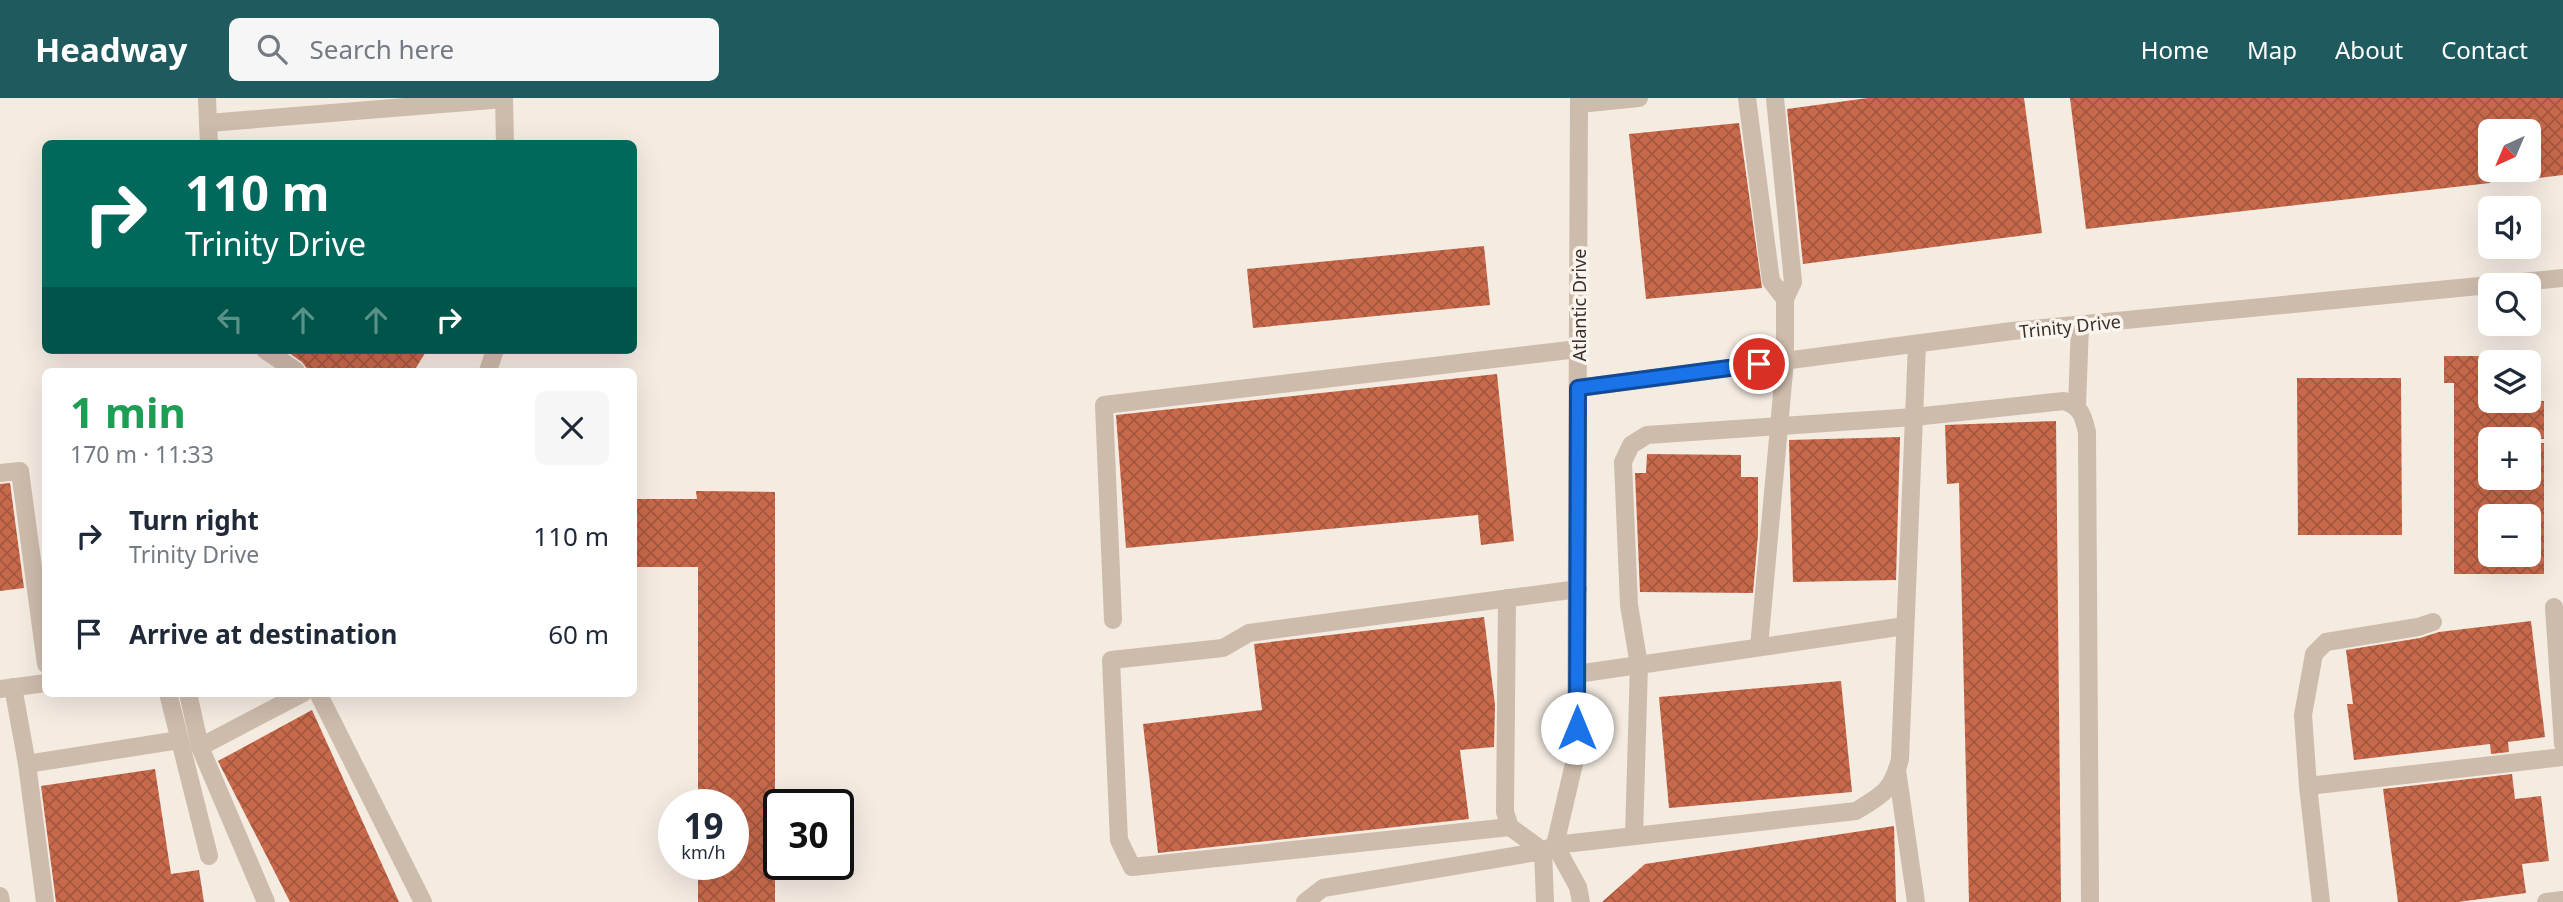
<!DOCTYPE html>
<meta charset="utf-8">
<style>
body{margin:0;font-family:"Noto Sans",sans-serif;background:#f6f6f7;color:#1f2937;height:100vh;display:flex;flex-direction:column;font-size:26px;white-space:nowrap}
*{box-sizing:border-box;margin:0}
p{font-size:23px;color:#747a83}
.icon{flex:none;width:38px;height:38px;fill:none;stroke:currentColor;stroke-width:2;stroke-linecap:round;stroke-linejoin:round}
.map{position:relative;flex:1;overflow:hidden}
.sheet{position:absolute;left:42px;top:270px;width:595px;height:329px;display:flex;flex-direction:column;background:#fff;border-radius:10px;box-shadow:0 7px 28px #0002}
.sheet>*{flex:none}
.top-card{position:absolute;left:42px;top:42px;width:595px;height:214px;border-radius:10px;box-shadow:0 7px 28px #0002;background:#00695c;color:#fff;overflow:hidden}
.needle{width:46px;rotate:224deg}
.fabs{position:absolute;left:2478px;top:21px;display:grid;gap:14px}
.fabs a{display:grid;place-items:center;width:63px;height:63px;border-radius:10px;background:#fff;box-shadow:0 7px 28px #0002;font-size:35px}
.speed{position:absolute;left:658px;top:691px;display:flex;gap:14px;font-size:35px;font-weight:700;text-align:center}
.speed>*{display:grid;place-content:center;width:91px;height:91px;border-radius:50%;background:#fff;box-shadow:0 7px 28px #0002;line-height:1}
.speed small{font-size:18px;font-weight:400}
.speed .limit{border:4px solid #111;border-radius:10px;background:#fff;color:#111}
.pin{position:absolute;display:grid;place-items:center;width:60px;height:60px;color:#fff;margin:-30px;border:4px solid #fff;border-radius:50%;box-shadow:0 2px 7px #0007}
.me{position:absolute;width:77px;margin:-38px;rotate:0deg;stroke-linejoin:round;filter:drop-shadow(0 0 5px #0008)}
.turn{display:flex;align-items:center;gap:24px;height:147px;padding:0 28px;font-size:32px}
.turn .icon{width:91px;height:91px;stroke-width:2.5}
.turn b{display:block;font-size:49px;line-height:60px}
.lanes{display:flex;align-items:center;height:66px;padding:0 28px;background:#0003;justify-content:center;gap:35px;direction:ltr}
.lanes .off{opacity:.35}
.round{display:grid;place-items:center;flex:none;width:74px;height:74px;border-radius:10px;background:#f6f6f7}
.headline{display:flex;align-items:center;justify-content:space-between;height:119px;padding:0 28px}
h1{font-size:42px;font-weight:700;line-height:52px;color:#1e9e55}
ul{padding:0;list-style:none}
li{display:flex;align-items:center;gap:21px;height:98px;padding:0 28px}
li div{flex:1}
li b{display:block;font-size:26px}
li em{font-style:normal}
header{display:flex;align-items:center;gap:42px;box-sizing:border-box;height:98px;padding:0 35px;background:#1f5a5e;color:#fff}
header strong{font-size:33px}
nav{display:flex;gap:38px;margin-inline-start:auto;font-size:24px}
.search{width:490px;height:63px;background:#f6f6f7;display:flex;align-items:center;gap:18px;box-sizing:border-box;padding:0 24px;border-radius:10px;color:#747a83;font-size:26px}
.map>svg:first-child{display:block}
.building{fill:url(#building-cross-hatch);fill-rule:evenodd}
.lines{fill:none;stroke-linecap:round;stroke-linejoin:round}
.minor{stroke:#cdbbac;stroke-width:18}
.route-casing{stroke:#114b97;stroke-width:18}
.route{stroke:#1a73e8;stroke-width:12}
.labels{text-anchor:middle;dominant-baseline:central;stroke-width:7;stroke-linejoin:round;paint-order:stroke}
.street-label{font-size:18px;fill:#3b302b;stroke:#fbf5ee}
</style>
<header>
<strong>Headway</strong>
<div class="search"><svg class="icon" aria-label="search" viewBox="0 0 24 24"><circle cx="10" cy="10" r="6"/><path d="M15 15l6 6"/></svg>Search here</div>
<nav><a>Home</a><a>Map</a><a>About</a><a>Contact</a></nav>
</header>
<div class="map">
<svg width="2563" height="804" viewBox="0 0 2563 804">
<defs>
<pattern id="building-cross-hatch" width="8" height="8" patternUnits="userSpaceOnUse" patternTransform="scale(1.75)"><rect width="8" height="8" fill="#c8694b"/><path d="M0 0l8 8M0 8l8-8" fill="none" stroke="#a4573f"/></pattern>
</defs>
<rect width="100%" height="100%" fill="#f4ebe1"/>
<g class="building">
<path d="M1868,0H2024L2042,135L1803,166L1787,11Z"/>
<path d="M2070,0H2563V77L2529,81V33H2490V85L2086,131Z"/>
<path d="M1739,25L1762,190L1646,201L1629,36Z"/>
<path d="M1484,148L1490,207L1253,230L1247,171Z"/>
<path d="M285,252H427L414,273H309L302,264Z"/>
<path d="M2444,258H2490V303H2544V341H2490V380H2529V345H2544V476H2454V285H2444ZM2490,418H2529V457H2490Z"/>
<path d="M1497,276L1514,443L1481,447L1478,417L1126,450L1116,317Z"/>
<path d="M2297,280H2401L2402,437H2298Z"/>
<path d="M2056,323L2061,804H1969L1959,385L1947,386L1945,327Z"/>
<path d="M1900,339L1896,482L1793,484L1789,342Z"/>
<path d="M1647,356L1741,357V379H1758V437L1753,495L1640,494L1635,375H1646Z"/>
<path d="M10,385L24,490L0,493V386Z"/>
<path d="M696,393L775,394V804H698V766H733V707H698V469H634V401H697Z"/>
<path d="M1484,519L1495,607L1494,649L1460,652L1469,721L1158,755L1143,626L1262,612L1254,546Z"/>
<path d="M2531,523L2545,639L2508,644L2509,654L2491,656L2490,646L2354,662L2347,606H2353L2346,552L2420,540L2439,534Z"/>
<path d="M1841,583L1852,694L1669,710L1659,599Z"/>
<path d="M312,612L399,804H290L223,673L218,663Z"/>
<path d="M155,671L171,776L199,772L204,804H56L41,688Z"/>
<path d="M2512,676L2515,701L2541,698L2549,763L2522,766L2526,795L2458,804H2398L2383,691Z"/>
<path d="M1894,728L1896,804H1602L1645,766Z"/>
</g>
<g class="lines">
<g class="minor">
<path d="M207,0L208,25L504,1"/>
<path d="M504,0L505,46"/>
<path d="M1747,0L1771,183L1785,201V263L1759,549"/>
<path d="M1775,0L1793,184L1785,201"/>
<path d="M1579,6L1639,0"/>
<path d="M208,25L209,46"/>
<path d="M265,252L296,273"/>
<path d="M488,273L495,252"/>
<path d="M1578,290L2012,233L2563,180"/>
<path d="M2077,308L2080,227"/>
<path d="M0,375L20,373L46,566"/>
<path d="M1507,500L1505,714L1510,729L1543,753L1545,804"/>
<path d="M2554,509L2563,646"/>
<path d="M1113,522L1104,307L1578,251"/>
<path d="M2433,524L2418,529L2326,544L2314,556L2303,617L2308,688L2563,659"/>
<path d="M1577,576L1905,528"/>
<path d="M13,589L27,666L45,804"/>
<path d="M0,591L46,585"/>
<path d="M168,595L209,758"/>
<path d="M188,595L200,649L266,804"/>
<path d="M318,595L423,804"/>
<path d="M200,649L303,595"/>
<path d="M27,666L179,642"/>
<path d="M1897,672L1916,804"/>
<path d="M2308,688L2321,804"/>
<path d="M1510,729L1132,769L1119,742L1111,562L1223,550L1249,535L1578,491"/>
<path d="M1634,738L1639,567L1629,507L1623,364L1631,347L1647,337L1914,319L2064,303C2081,309 2083,317 2087,334L2090,804"/>
<path d="M1555,747L1576,657L1579,0"/>
<path d="M1555,747L1578,789L1581,804"/>
<path d="M0,798L1,804"/>
<path d="M1305,804L1323,790L1543,753L1555,747L1856,713C1883,696 1892,693 1900,661L1917,246"/>
<path d="M2546,804L2563,802"/>
</g>
</g>
<g class="lines">
<defs>
<path id="route" d="M1577,630L1578,290L1759,266"/>
</defs>
<use href="#route" class="route-casing"/>
<use href="#route" class="route"/>
</g>
<g class="labels">
<g class="street-label">
<text transform="translate(1579 207) rotate(-90)">Atlantic Drive</text>
<text transform="translate(2070 228) rotate(-6)">Trinity Drive</text>
</g>
</g>
</svg>
<div class="fabs">
<a><svg class="needle" viewBox="-14 -14 28 28"><path d="M0-13l5 13h-10z" fill="#e53935"/><path d="M0 13l5-13h-10z" fill="#747a83"/></svg></a>
<a><svg class="icon" aria-label="sound" viewBox="0 0 24 24"><path d="M4 9h4l5-4v14l-5-4H4zM17 9q2 3 0 6"/></svg></a>
<a><svg class="icon" aria-label="search" viewBox="0 0 24 24"><circle cx="10" cy="10" r="6"/><path d="M15 15l6 6"/></svg></a>
<a><svg class="icon" aria-label="layers" viewBox="0 0 24 24"><path d="M12 4l9 5-9 5-9-5zM3 14l9 5 9-5"/></svg></a>
<a>+</a>
<a>−</a>
</div>
<div class="speed"><div>19<small>km/h</small></div><div class="limit">30</div></div>
<div class="pin" style="left:1759px;top:266px;background:#d93025"><svg class="icon" aria-label="arrive" viewBox="0 0 24 24"><path d="M6 21V4h12l-3 4 3 4H6"/></svg></div>
<svg class="me" style="left:1577px;top:630px" viewBox="-20 -20 40 40"><circle r="19" fill="#fff"/><path d="M0-13L10 11 0 6-10 11z" fill="#1a73e8"/></svg>
<div class="top-card">
<div class="turn"><svg class="icon" aria-label="right" viewBox="0 0 24 24"><path d="M7 20v-9h11M14 6l5 5-5 5"/></svg><div><b>110 m</b>Trinity Drive</div></div>
<div class="lanes"><svg class="icon off" aria-label="left" viewBox="0 0 24 24"><path d="M17 20v-9H6M10 6l-5 5 5 5"/></svg><svg class="icon off" aria-label="ahead" viewBox="0 0 24 24"><path d="M12 20V5M6 11l6-6 6 6"/></svg><svg class="icon off" aria-label="ahead" viewBox="0 0 24 24"><path d="M12 20V5M6 11l6-6 6 6"/></svg><svg class="icon" aria-label="right" viewBox="0 0 24 24"><path d="M7 20v-9h11M14 6l5 5-5 5"/></svg></div>
</div>
<section class="sheet">
<div class="headline"><div><h1>1 min</h1><p>170 m · 11:33</p></div><a class="round"><svg class="icon" aria-label="close" viewBox="0 0 24 24"><path d="M6 6l12 12M18 6L6 18"/></svg></a></div>
<ul>
<li><svg class="icon" aria-label="right" viewBox="0 0 24 24"><path d="M7 20v-9h11M14 6l5 5-5 5"/></svg><div><b>Turn right</b><p>Trinity Drive</p></div><em>110 m</em></li>
<li><svg class="icon" aria-label="arrive" viewBox="0 0 24 24"><path d="M6 21V4h12l-3 4 3 4H6"/></svg><div><b>Arrive at destination</b></div><em>60 m</em></li>
</ul>
</section>
</div>
